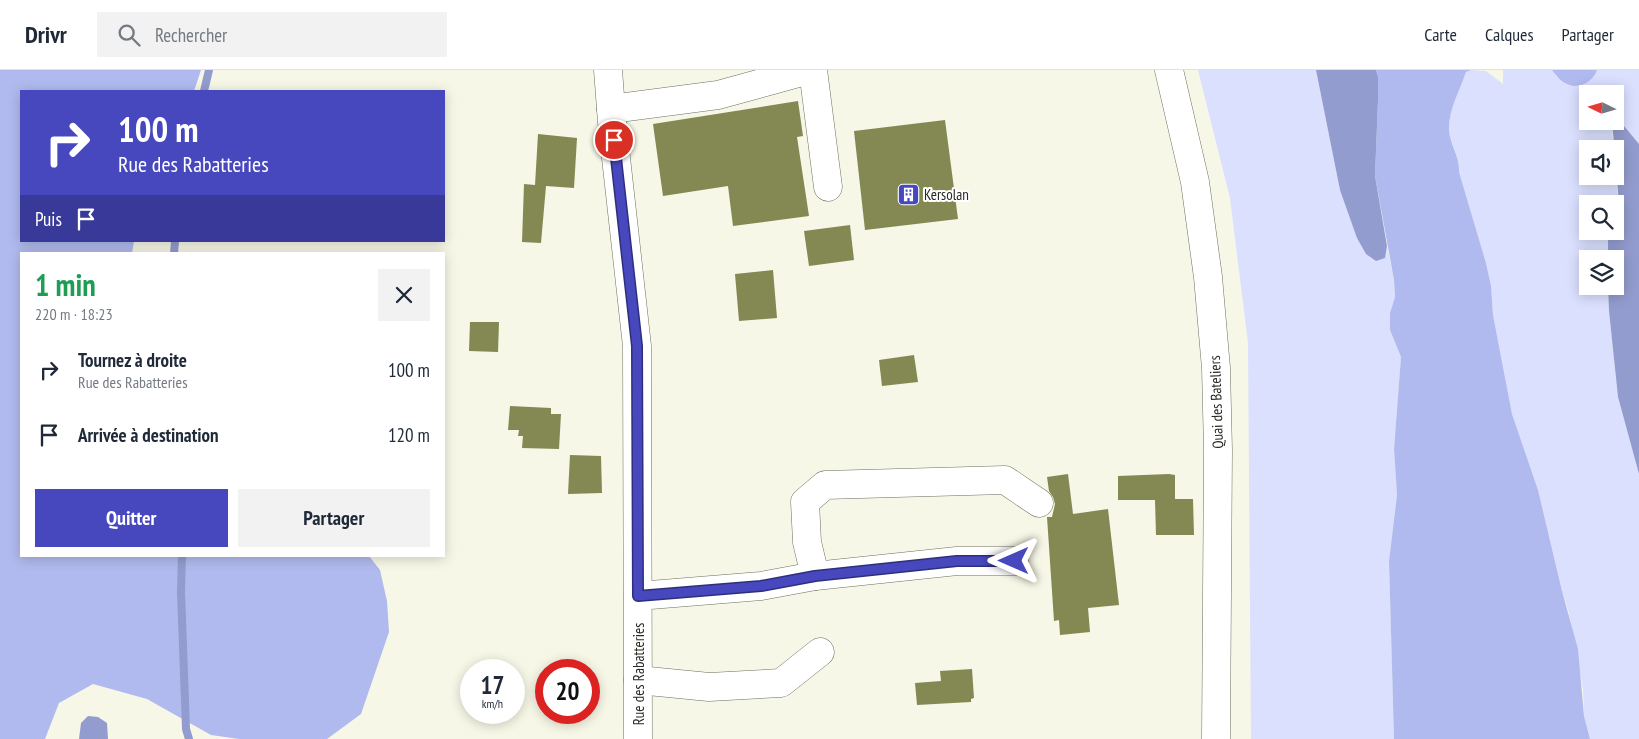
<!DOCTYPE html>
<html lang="fr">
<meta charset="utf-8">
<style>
body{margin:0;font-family:"PT Sans Narrow",sans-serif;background:#f2f2f3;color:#1f2937;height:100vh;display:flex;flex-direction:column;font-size:19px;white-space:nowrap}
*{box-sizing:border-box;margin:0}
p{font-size:16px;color:#747a83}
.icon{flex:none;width:28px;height:28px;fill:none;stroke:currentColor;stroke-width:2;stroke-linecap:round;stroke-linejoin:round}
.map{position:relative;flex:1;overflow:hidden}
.side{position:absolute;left:20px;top:182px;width:425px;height:305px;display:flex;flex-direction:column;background:#fff;border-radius:0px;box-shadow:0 2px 12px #0003}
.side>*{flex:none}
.guide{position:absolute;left:20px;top:20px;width:425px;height:152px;border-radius:0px;box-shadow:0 2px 12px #0003;background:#4748be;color:#fff;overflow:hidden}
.needle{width:32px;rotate:275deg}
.controls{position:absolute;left:1579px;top:15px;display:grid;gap:10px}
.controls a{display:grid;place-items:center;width:45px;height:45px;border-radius:0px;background:#fff;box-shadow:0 2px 12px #0003;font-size:25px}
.speed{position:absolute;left:460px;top:589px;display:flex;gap:10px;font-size:25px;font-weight:700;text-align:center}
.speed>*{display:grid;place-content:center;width:65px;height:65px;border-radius:50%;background:#fff;box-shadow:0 2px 12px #0003;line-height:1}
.speed small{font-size:12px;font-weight:400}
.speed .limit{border:8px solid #d22;background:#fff;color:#111}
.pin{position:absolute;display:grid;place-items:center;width:42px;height:42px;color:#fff;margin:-21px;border:2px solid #fff;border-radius:50%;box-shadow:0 1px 5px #0007}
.me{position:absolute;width:55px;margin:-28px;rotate:270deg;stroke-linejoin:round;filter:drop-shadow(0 0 4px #0008)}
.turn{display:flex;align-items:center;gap:18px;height:105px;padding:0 15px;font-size:22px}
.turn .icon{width:65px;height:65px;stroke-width:2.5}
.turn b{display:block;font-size:35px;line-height:42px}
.then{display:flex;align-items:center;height:48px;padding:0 15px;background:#0003;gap:10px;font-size:19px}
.round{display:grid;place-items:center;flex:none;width:52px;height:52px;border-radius:0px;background:#f2f2f3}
.head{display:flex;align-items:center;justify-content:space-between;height:85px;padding:0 15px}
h1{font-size:30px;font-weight:700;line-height:38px;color:#1e9e55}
.action{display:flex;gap:10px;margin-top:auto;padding:10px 15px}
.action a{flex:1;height:58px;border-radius:0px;background:#4748be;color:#fff;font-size:20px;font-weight:700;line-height:58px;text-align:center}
.action a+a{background:#f2f2f3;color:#1f2937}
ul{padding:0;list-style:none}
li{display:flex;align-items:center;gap:15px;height:65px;padding:0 15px}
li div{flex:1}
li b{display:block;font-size:19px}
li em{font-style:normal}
header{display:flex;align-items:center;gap:30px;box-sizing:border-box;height:70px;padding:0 25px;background:#fff;border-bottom:1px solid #e0e1e3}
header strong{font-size:24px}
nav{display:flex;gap:28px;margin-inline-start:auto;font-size:18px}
.search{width:350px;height:45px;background:#f2f2f3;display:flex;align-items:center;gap:12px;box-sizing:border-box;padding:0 18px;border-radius:0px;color:#747a83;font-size:19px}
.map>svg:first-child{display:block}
.green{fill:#dae0fe}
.forest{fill:#b1baee}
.water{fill:#939cce}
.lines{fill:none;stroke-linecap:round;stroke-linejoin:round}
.stream{stroke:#939cce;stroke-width:8}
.building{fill:#848853}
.minor-casing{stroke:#6d6f5f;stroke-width:29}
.major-casing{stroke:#6d6f5f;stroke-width:29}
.minor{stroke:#fff;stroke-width:28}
.major{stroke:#fff;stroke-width:28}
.route-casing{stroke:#2e2f7c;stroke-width:12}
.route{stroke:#4748be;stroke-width:9}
.labels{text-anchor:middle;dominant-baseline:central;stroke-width:4;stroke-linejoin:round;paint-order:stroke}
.poi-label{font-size:15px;fill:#282923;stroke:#fff;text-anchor:start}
.street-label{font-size:15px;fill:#282923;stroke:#fff}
</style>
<header>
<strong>Drivr</strong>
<div class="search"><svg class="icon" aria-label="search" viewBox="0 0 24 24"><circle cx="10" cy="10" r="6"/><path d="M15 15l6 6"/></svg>Rechercher</div>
<nav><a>Carte</a><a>Calques</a><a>Partager</a></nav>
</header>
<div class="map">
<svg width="1639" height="669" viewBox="0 0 1639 669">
<rect width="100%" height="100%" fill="#f6f7e6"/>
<g class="green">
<path d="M1198,0H1316L1340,120L1385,188L1387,176L1394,210L1395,227L1390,243V260L1401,287L1394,379L1397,425L1389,491L1394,669H1251L1248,273L1230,128Z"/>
<path d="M1471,0L1486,1L1503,14V0H1552L1557,7L1596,3L1597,0H1639V74L1615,45V24H1588V51H1612L1613,79H1588V106H1615V98L1619,133L1615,150V134H1588V161H1611L1608,171V189H1588V216H1608L1609,241L1618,327L1639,404V669H1590L1584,646L1583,619L1569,543L1562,521L1538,420L1512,344L1493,245L1491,216L1486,193L1459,102C1460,86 1450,74 1449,60C1448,41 1460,20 1466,2Z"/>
</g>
<g class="forest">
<path d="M0,0H201L194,21H21V171H134L132,184H21V486H369L380,500L387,531L389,562L361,644L327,669H239L211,665L147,629L93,614L59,633L45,669H0Z"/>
<path d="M1376,0H1471L1466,2C1460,20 1448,41 1449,60C1450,75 1460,87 1459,102L1486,193L1491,216L1493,245L1512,344L1538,420L1562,521L1578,579L1584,646L1590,669H1394L1389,491L1397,425L1394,379L1401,287L1390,260V243L1395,227L1394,210L1375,106L1378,31V7Z"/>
<path d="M1552,0H1597C1594,11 1578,20 1567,14C1560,11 1556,5 1552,0Z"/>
</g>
<g class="water">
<path d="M1316,0H1376L1378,7V31L1375,106L1387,176L1385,188L1376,191L1366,184L1357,168L1340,120Z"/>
<path d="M1615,45L1639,74V404L1618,327L1609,241L1608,216H1615V189H1608V171L1611,161H1615V150L1619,133L1612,51H1615Z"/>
<path d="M88,646L98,647L107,653L108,669H79L81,653Z"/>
</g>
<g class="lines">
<g class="stream">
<path d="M204,21L209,0"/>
<path d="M174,184L175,171"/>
<path d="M182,486L181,522L186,659L189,669"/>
</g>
</g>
<g class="building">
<path d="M798,31L803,66L797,67L809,146L733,156L728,116L663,126L653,54Z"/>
<path d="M945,50L958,149L865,160L854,61Z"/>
<path d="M538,64L577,68L574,118L546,116L541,173L522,172L524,114L535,115Z"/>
<path d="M850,155L854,190L809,196L804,161Z"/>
<path d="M773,200L777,248L739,251L735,204Z"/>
<path d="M470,252H499L498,282L469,281Z"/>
<path d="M914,285L918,312L882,316L879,290Z"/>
<path d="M510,336L551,338V344H561L559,379L522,378L523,366H518L519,360H508Z"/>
<path d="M570,385L601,386L602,423L568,424Z"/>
<path d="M1068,404L1073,444L1108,439L1119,535L1088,538L1090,562L1060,565L1059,550L1054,551L1047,447H1052L1055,434L1053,427L1049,421L1047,407Z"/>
<path d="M1169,404L1175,405V429H1193L1194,465H1156L1155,430H1118V406Z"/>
<path d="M972,599L974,628L971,629V632L917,635L915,613L941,611L940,601Z"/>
</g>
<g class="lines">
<defs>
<g id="minor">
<path d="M608,0L612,52L637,276L638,669"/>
<path d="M813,0L828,117"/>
<path d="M611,39L718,25L809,0"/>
<path d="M815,506L957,491H1014"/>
<path d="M638,526L761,516L815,506L807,472L805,432L825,415L1005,410L1039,433"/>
<path d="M638,610L709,617L781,613L820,582"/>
</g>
<path id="major" d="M1169,0L1195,112L1208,207L1216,298L1218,380L1216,669"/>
</defs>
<use href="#minor" class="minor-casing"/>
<use href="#major" class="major-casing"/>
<use href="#minor" class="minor"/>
<use href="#major" class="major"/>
</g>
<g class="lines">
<defs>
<path id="route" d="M614,70L637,276L638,526L761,516L815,506L957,491H1014"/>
</defs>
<use href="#route" class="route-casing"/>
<use href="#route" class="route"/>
</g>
<defs>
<symbol id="building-square" viewBox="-11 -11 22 22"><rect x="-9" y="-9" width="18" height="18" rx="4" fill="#4748be" stroke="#fff"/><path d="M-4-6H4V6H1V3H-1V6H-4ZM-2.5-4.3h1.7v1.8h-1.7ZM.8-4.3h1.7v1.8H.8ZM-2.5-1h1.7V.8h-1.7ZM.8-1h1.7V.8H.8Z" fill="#fff"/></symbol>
</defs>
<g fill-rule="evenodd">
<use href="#building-square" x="896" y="112" width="25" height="25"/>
</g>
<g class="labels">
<g class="poi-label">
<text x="924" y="124">Kersolan</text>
</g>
<g class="street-label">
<text transform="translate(1216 332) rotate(-92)">Quai des Bateliers</text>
<text transform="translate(638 604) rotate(-90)">Rue des Rabatteries</text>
</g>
</g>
</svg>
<div class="controls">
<a><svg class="needle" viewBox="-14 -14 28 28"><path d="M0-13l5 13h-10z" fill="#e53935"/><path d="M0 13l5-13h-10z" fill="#747a83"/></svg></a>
<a><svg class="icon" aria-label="sound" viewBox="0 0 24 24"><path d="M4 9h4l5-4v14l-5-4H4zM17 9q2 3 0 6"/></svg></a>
<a><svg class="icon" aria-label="search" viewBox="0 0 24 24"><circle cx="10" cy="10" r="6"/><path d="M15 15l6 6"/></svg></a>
<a><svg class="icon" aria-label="layers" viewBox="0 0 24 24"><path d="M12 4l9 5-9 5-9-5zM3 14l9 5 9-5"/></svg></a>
</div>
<div class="speed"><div>17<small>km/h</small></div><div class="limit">20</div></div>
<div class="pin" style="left:614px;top:70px;background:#d93025"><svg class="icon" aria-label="arrive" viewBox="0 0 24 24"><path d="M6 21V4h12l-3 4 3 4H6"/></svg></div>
<svg class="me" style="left:1014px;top:491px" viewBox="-20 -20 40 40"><path d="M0-17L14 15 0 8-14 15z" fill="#4748be" stroke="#fff" stroke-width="4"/></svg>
<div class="guide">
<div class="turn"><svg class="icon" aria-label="right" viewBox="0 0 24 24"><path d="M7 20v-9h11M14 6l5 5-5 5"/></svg><div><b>100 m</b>Rue des Rabatteries</div></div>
<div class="then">Puis<svg class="icon" aria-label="arrive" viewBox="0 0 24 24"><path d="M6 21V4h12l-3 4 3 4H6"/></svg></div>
</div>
<section class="side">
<div class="head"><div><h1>1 min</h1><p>220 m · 18:23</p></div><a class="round"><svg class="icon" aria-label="close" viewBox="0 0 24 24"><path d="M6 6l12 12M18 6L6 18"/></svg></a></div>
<ul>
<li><svg class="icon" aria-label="right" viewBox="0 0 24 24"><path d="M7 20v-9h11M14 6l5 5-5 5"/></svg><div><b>Tournez à droite</b><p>Rue des Rabatteries</p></div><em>100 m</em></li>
<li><svg class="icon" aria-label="arrive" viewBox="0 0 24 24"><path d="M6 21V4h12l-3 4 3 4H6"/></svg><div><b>Arrivée à destination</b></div><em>120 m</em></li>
</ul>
<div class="action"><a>Quitter</a><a>Partager</a></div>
</section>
</div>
